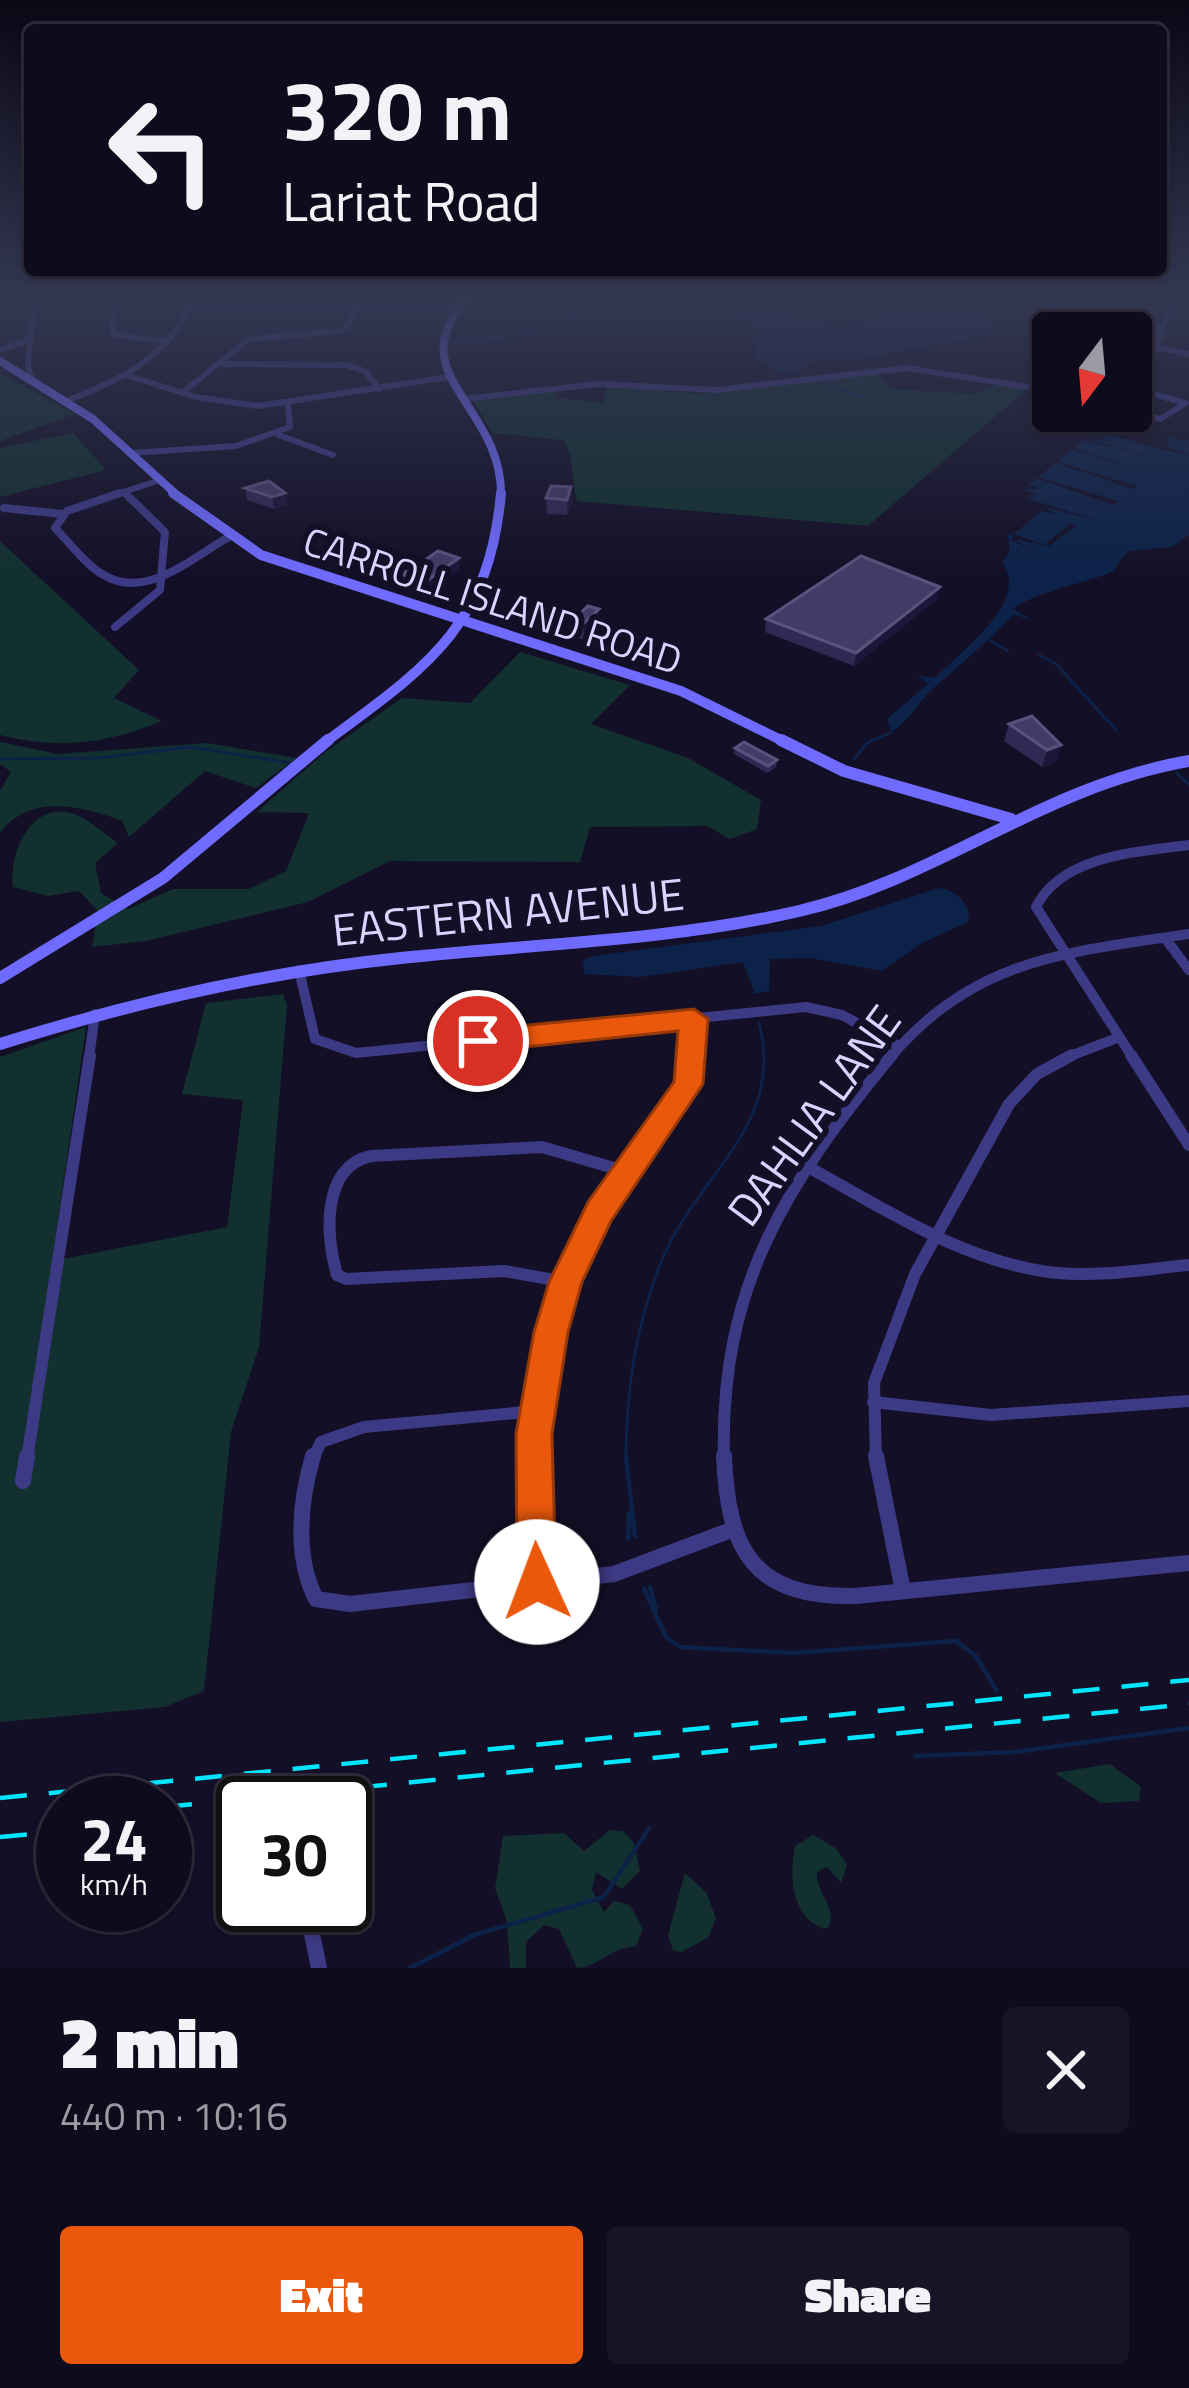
<!DOCTYPE html>
<meta charset="utf-8">
<style>
body{margin:0;font-family:"Titillium Web",sans-serif;background:#171425;color:#f1f3f6;height:100vh;display:flex;flex-direction:column;font-size:45px;white-space:nowrap}
*{box-sizing:border-box;margin:0}
p{font-size:39px;color:#9b9ba3}
.icon{flex:none;width:66px;height:66px;fill:none;stroke:currentColor;stroke-width:2;stroke-linecap:round;stroke-linejoin:round}
.map{position:relative;height:1968px;overflow:hidden}
.panel{display:flex;flex-direction:column;background:#0e0b1c;flex:1}
.panel>*{flex:none}
.guide{position:absolute;left:24px;top:24px;width:1143px;height:252px;border-radius:12px;box-shadow:0 3px 9px #0004,0 0 0 3px #2e2b3b;background:#0e0b1c;color:#f1f3f6;overflow:hidden}
.needle{width:78px;rotate:196deg}
.buttons{position:absolute;left:1032px;top:312px;display:grid;gap:24px}
.buttons a{display:grid;place-items:center;width:120px;height:120px;border-radius:12px;background:#0e0b1c;box-shadow:0 3px 9px #0004,0 0 0 3px #2e2b3b;font-size:60px}
.speed{position:absolute;left:36px;top:1776px;display:flex;gap:24px;font-size:60px;font-weight:700;text-align:center}
.speed>*{display:grid;place-content:center;width:156px;height:156px;border-radius:50%;background:#0e0b1c;box-shadow:0 3px 9px #0004,0 0 0 3px #2e2b3b;line-height:1}
.speed small{font-size:30px;font-weight:400}
.speed .limit{border:6px solid #111;border-radius:18px;background:#fff;color:#111}
.pin{position:absolute;display:grid;place-items:center;width:102px;height:102px;color:#fff;margin:-51px;border:6px solid #fff;border-radius:50%;box-shadow:0 3px 12px #0007}
.me{position:absolute;width:132px;margin:-66px;rotate:358deg;stroke-linejoin:round;filter:drop-shadow(0 0 9px #0008)}
.turn{display:flex;align-items:center;gap:42px;height:252px;padding:0 60px;font-size:54px}
.turn .icon{width:156px;height:156px;stroke-width:2.5}
.turn b{display:block;font-size:84px;line-height:102px}
.round{display:grid;place-items:center;flex:none;width:126px;height:126px;border-radius:12px;background:#171425}
.summary{display:flex;align-items:center;justify-content:space-between;height:204px;padding:0 60px}
h1{font-size:72px;font-weight:800;line-height:90px}
.button{display:flex;gap:24px;margin-top:auto;padding:24px 60px}
.button a{flex:1;height:138px;border-radius:12px;background:#ea580c;color:#fff;font-size:48px;font-weight:800;line-height:138px;text-align:center}
.button a+a{background:#171425;color:#f1f3f6}
.map>svg:first-child{display:block}
.green{fill:#12302f}
.water{fill:#0c2248}
.pier{fill:#130f26}
.lines{fill:none;stroke-linecap:round;stroke-linejoin:round}
.stream-far1{stroke:#0c2248;stroke-width:3}
.stream{stroke:#0c2248;stroke-width:4.5}
.street-far4{stroke:#3d3a85;stroke-width:6}
.street-far3{stroke:#3d3a85;stroke-width:8}
.street-far2{stroke:#3d3a85;stroke-width:10}
.street-far1{stroke:#3d3a85;stroke-width:12}
.street{stroke:#3d3a85;stroke-width:16}
.secondary-far2{stroke:#6f6bff;stroke-width:8}
.secondary-far1{stroke:#6f6bff;stroke-width:10}
.secondary{stroke:#6f6bff;stroke-width:12}
.rail{stroke:#00e5ff;stroke-width:4.5;stroke-dasharray:27 22;stroke-linecap:butt}
.wall{fill:#312854}
.shaded-wall{fill:#1d163a}
.building{fill:#433a66;stroke:#5a527e;stroke-width:3}
.route{fill:#ea580c;stroke:#983908;stroke-width:3}
.labels{text-anchor:middle;dominant-baseline:central;stroke-width:12;stroke-linejoin:round;paint-order:stroke}
.far-street-label{font-size:39px;fill:#d9d4ff;stroke:#130f26}
.street-label{font-size:45px;fill:#d9d4ff;stroke:#130f26}
</style>
<div class="map">
<svg width="1189" height="1968" viewBox="0 0 1189 1968">
<rect width="100%" height="100%" fill="#130f26"/>
<g class="green">
<path d="M0,374L76,414L0,441Z"/>
<path d="M878,374L891,389L972,394L996,385L1027,389L868,526L577,501C571,480 575,457 563,440L493,433L472,399L556,390L557,398L603,403L607,386L700,394Z"/>
<path d="M73,433L106,470L0,497V448Z"/>
<path d="M0,541L139,670L114,698L162,721C106,744 59,750 0,735Z"/>
<path d="M520,652L630,685L591,724L688,758L761,800L757,829L730,839L707,826L590,827L580,862L390,861L308,902L146,941L92,947L98,911L79,891L48,896L13,887C8,853 32,797 77,815C91,821 106,835 118,843L95,863L101,893L128,909L173,889H249L286,871L309,813L257,812L324,753L402,698L470,703Z"/>
<path d="M0,742L58,754L207,743L297,758L256,788L205,771L129,837L122,821C83,806 30,793 0,833V791L11,772L0,764Z"/>
<path d="M283,994L287,1005L259,1347L231,1432L204,1691L165,1707L0,1722V1057L86,1027L52,1261L227,1227L243,1100L182,1094L206,1003Z"/>
<path d="M1110,1764L1141,1787L1139,1801L1101,1803L1055,1773Z"/>
<path d="M610,1830L623,1831L634,1843L640,1871L622,1889L596,1872L592,1890L604,1912L614,1901L630,1905L643,1929L636,1946C609,1948 597,1968 577,1968L559,1929L544,1925L526,1942V1968H510L507,1922L495,1888L503,1836L564,1833L584,1851Z"/>
<path d="M813,1835L836,1848L847,1865L841,1883L827,1867L817,1872C815,1893 837,1905 829,1927L823,1929C791,1915 789,1877 795,1846Z"/>
<path d="M685,1873L706,1892L716,1918L708,1938L681,1952L673,1950L668,1935Z"/>
</g>
<g class="water">
<path d="M656,301L742,304L841,326L877,320L901,301H999L985,314L994,325L988,335L854,360H815L795,374L778,372L756,357L754,342L765,334C745,312 689,311 658,311L669,306Z"/>
<path d="M1096,430L1160,449L1170,442L1168,436L1189,441V535L1172,547L1130,551C1120,558 1117,566 1114,570C1109,577 1031,593 1013,609L1031,619L1013,615C990,639 963,663 937,685C921,698 909,722 891,732L887,719L928,684L917,675L935,678C959,653 1032,600 1002,563L1010,551L1008,534L1046,506L1028,499L1033,494L1022,489Z"/>
<path d="M939,888C955,890 973,904 968,922L922,943L882,971L810,958L770,959L769,991L755,994L743,962L641,977L584,974L583,960L593,956L821,926Z"/>
</g>
<path class="pier" d="M1095,429L1158,448L1168,440L1166,447L1189,454V455L1160,449L1096,430L1113,438L1093,433L1109,441L1088,439L1164,461L1084,440L1074,449L1150,471L1071,450L1058,462L1137,486L1133,489L1055,463L1038,477L1118,501L1113,505L1036,478L1029,485L1041,489H1023L1035,493L1029,499L1099,521L1045,507L1055,514L1041,511L1014,534L1044,545L1070,524L1076,526L1049,546L1013,539L1037,551L1010,540L1014,536L1006,533L1043,506L1024,499L1029,494L1018,490Z"/>
<g class="lines">
<g class="stream-far1">
<path d="M503,316L585,313"/>
<path d="M454,342L522,335L582,315"/>
<path d="M821,381L864,398"/>
<path d="M988,639L1008,651"/>
<path d="M1039,655L1056,664L1116,730"/>
<path d="M0,759L98,758L191,747L291,763"/>
<path d="M854,759L867,743L892,732"/>
<path d="M1177,773L1189,785"/>
<path d="M626,1459C626,1391 636,1323 662,1260C697,1174 786,1126 759,1023"/>
</g>
<g class="stream">
<path d="M626,1456L635,1536"/>
<path d="M628,1539L629,1513"/>
<path d="M650,1587L656,1609"/>
<path d="M644,1589L666,1637L680,1647L794,1653L956,1641L976,1656L996,1690"/>
<path d="M915,1756L1015,1752L1189,1728"/>
<path d="M410,1968L474,1935L604,1897L649,1828"/>
</g>
<g class="street-far4">
<path d="M114,301L113,334L167,342"/>
<path d="M189,308L459,306"/>
<path d="M1051,310L1162,329"/>
<path d="M1030,334L1054,305"/>
<path d="M30,339L28,367L34,383"/>
<path d="M1155,347L1189,354"/>
<path d="M0,350L29,340L36,301"/>
<path d="M222,364L346,365L365,371L379,389"/>
<path d="M126,375L196,397L258,406L449,377"/>
<path d="M1131,384L1155,347L1173,301"/>
<path d="M182,393L249,339L340,331L349,325L356,304"/>
<path d="M464,399L597,384L717,390L907,368L1053,391"/>
<path d="M66,401C119,381 168,358 190,303"/>
<path d="M1129,411L1160,419L1186,403L1131,388"/>
<path d="M279,435L333,455"/>
<path d="M130,453L236,446L290,427L288,405"/>
<path d="M124,492L128,496"/>
<path d="M111,496L157,481"/>
</g>
<g class="street-far3">
<path d="M120,493L67,511L55,528C70,543 84,563 102,574C146,602 192,557 229,537"/>
<path d="M4,508L62,514"/>
<path d="M115,627L160,590L165,532L125,493"/>
</g>
<g class="street-far2">
<path d="M1165,938L1189,970"/>
<path d="M299,970L315,1039L356,1053L806,1007L842,1015L899,1046"/>
<path d="M89,1058L95,1014"/>
<path d="M691,1058L694,1019"/>
<path d="M890,1058C973,958 1069,952 1189,934"/>
<path d="M1065,1058L1117,1038"/>
<path d="M1133,1058L1036,907C1062,855 1138,852 1189,845"/>
</g>
<g class="street-far1">
<path d="M1131,1055L1189,1145"/>
<path d="M810,1168C888,1211 968,1264 1058,1273C1102,1277 1146,1269 1189,1265"/>
<path d="M566,1282L504,1271L346,1279L337,1275C325,1235 322,1166 371,1156L542,1147L624,1171"/>
<path d="M873,1402L991,1415L1189,1401"/>
<path d="M27,1459L90,1055"/>
<path d="M313,1459L321,1442L364,1427L536,1411"/>
<path d="M536,1459C539,1366 558,1276 608,1195C636,1149 683,1111 692,1055"/>
<path d="M724,1459C719,1287 787,1182 892,1055"/>
<path d="M876,1459L874,1383L915,1274L1009,1104L1037,1074L1072,1055"/>
</g>
<g class="street">
<path d="M313,1456C300,1500 294,1556 316,1599L350,1604L614,1574L731,1530"/>
<path d="M536,1456L537,1583"/>
<path d="M724,1456C728,1551 753,1598 856,1596L1189,1563"/>
<path d="M876,1456L903,1591"/>
<path d="M23,1481L27,1456"/>
<path d="M306,1905L319,1968"/>
</g>
<g class="secondary-far2">
<path d="M465,301C400,375 503,406 501,496"/>
<path d="M0,361L93,419L178,496"/>
</g>
<g class="secondary-far1">
<path d="M173,493L261,555L681,691L787,743"/>
<path d="M324,743C424,669 489,629 501,493"/>
</g>
<g class="secondary">
<path d="M781,740L844,771L1011,819"/>
<path d="M0,978L163,878L328,740"/>
<path d="M0,1044C131,1003 264,972 401,958C533,944 669,941 799,911C938,879 1043,786 1189,761"/>
</g>
<g class="rail">
<path d="M0,1798L1189,1680"/>
<path d="M165,1807L1189,1704"/>
<path d="M0,1837L63,1831"/>
</g>
</g>
<g class="wall">
<path d="M269,481L287,505L274,509L247,500L245,488Z"/>
<path d="M571,487L572,503L567,515L547,514L546,498Z"/>
<path d="M460,570L426,594L402,586L401,574Z"/>
<path d="M937,599L854,666L765,632L766,619Z"/>
<path d="M573,620L599,625L584,640L574,637Z"/>
<path d="M1009,724L1061,745L1056,762L1042,767L1004,741Z"/>
<path d="M735,748L777,760L776,767L767,773L734,754Z"/>
</g>
<g class="shaded-wall">
<path d="M571,487L572,503L567,515V500Z"/>
<path d="M285,493L287,505L274,509L272,497Z"/>
<path d="M459,558L460,570L426,594L425,582Z"/>
<path d="M940,587L937,599L854,666L856,653Z"/>
<path d="M599,609V625L584,640V623Z"/>
<path d="M1061,745L1056,762L1042,767L1047,750Z"/>
</g>
<g class="building">
<path d="M269,481L285,493L272,497L245,488Z"/>
<path d="M551,486L571,487L567,500L546,498Z"/>
<path d="M438,551L459,558L425,582L401,574L414,568Z"/>
<path d="M861,556L940,587L856,653L766,619Z"/>
<path d="M588,606L599,609L584,623L573,620Z"/>
<path d="M1032,716L1061,745L1047,750L1009,724Z"/>
<path d="M744,742L777,760L768,766L735,748Z"/>
</g>
<linearGradient id="sky" x2="0" y2="1"><stop stop-color="#0a0815"/><stop offset="0.52" stop-color="#333752"/><stop offset="1" stop-color="#333752" stop-opacity="0"/></linearGradient>
<rect width="1189" height="577" fill="url(#sky)"/>
<path class="route" d="M694,1009L708,1019L703,1084L611,1221L582,1282L568,1332L552,1434L556,1582L551,1596L537,1602L523,1596L517,1582L516,1434L534,1332L549,1282L588,1202L674,1082L678,1031L478,1052L463,1041L478,1030Z"/>
<g class="labels">
<g class="far-street-label">
<text transform="translate(493 600) rotate(18)">CARROLL ISLAND ROAD</text>
</g>
<g class="street-label">
<text transform="translate(508 911) rotate(-6)">EASTERN AVENUE</text>
<text transform="translate(813 1115) rotate(-54)">DAHLIA LANE</text>
</g>
</g>
</svg>
<div class="buttons">
<a><svg class="needle" viewBox="-14 -14 28 28"><path d="M0-13l5 13h-10z" fill="#e53935"/><path d="M0 13l5-13h-10z" fill="#9b9ba3"/></svg></a>
</div>
<div class="speed"><div>24<small>km/h</small></div><div class="limit">30</div></div>
<div class="pin" style="left:478px;top:1041px;background:#d93025"><svg class="icon" aria-label="arrive" viewBox="0 0 24 24"><path d="M6 21V4h12l-3 4 3 4H6"/></svg></div>
<svg class="me" style="left:537px;top:1582px" viewBox="-20 -20 40 40"><circle r="19" fill="#fff"/><path d="M0-13L10 11 0 6-10 11z" fill="#ea580c"/></svg>
<div class="guide">
<div class="turn"><svg class="icon" aria-label="left" viewBox="0 0 24 24"><path d="M17 20v-9H6M10 6l-5 5 5 5"/></svg><div><b>320 m</b>Lariat Road</div></div>
</div>
</div>
<section class="panel">
<div class="summary"><div><h1>2 min</h1><p>440 m · 10:16</p></div><a class="round"><svg class="icon" aria-label="close" viewBox="0 0 24 24"><path d="M6 6l12 12M18 6L6 18"/></svg></a></div>
<div class="button"><a>Exit</a><a>Share</a></div>
</section>
